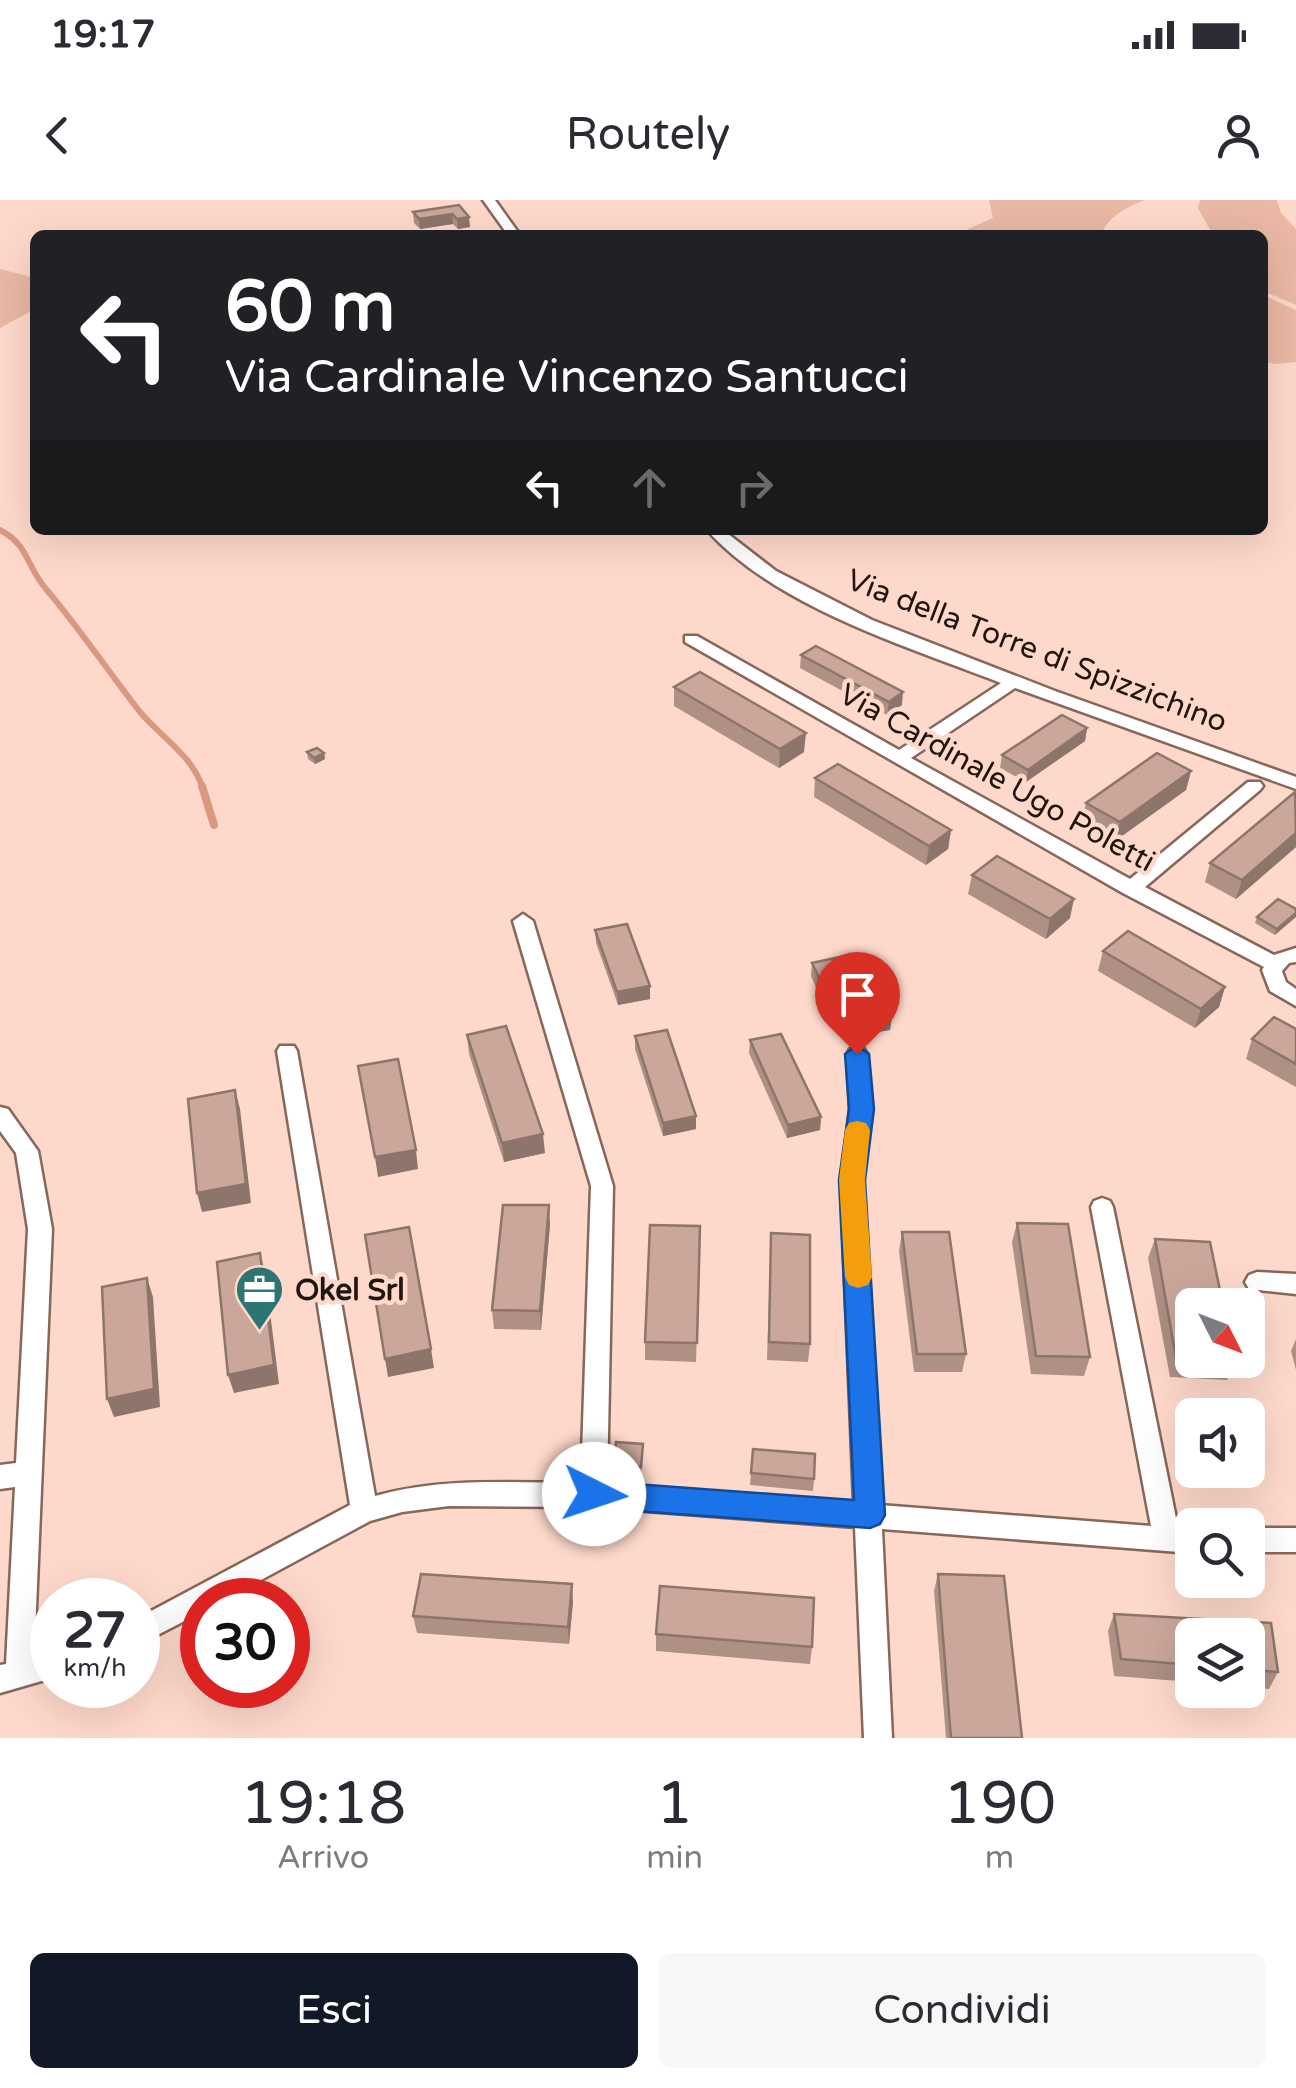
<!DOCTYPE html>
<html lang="it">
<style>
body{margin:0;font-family:"Varela Round",sans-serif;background:#f7f7f7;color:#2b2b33;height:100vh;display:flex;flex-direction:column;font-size:38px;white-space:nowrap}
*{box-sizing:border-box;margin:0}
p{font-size:32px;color:#7c7c81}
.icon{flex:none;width:55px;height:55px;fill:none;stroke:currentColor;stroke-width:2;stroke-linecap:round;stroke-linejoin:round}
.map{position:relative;height:1538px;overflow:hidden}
.side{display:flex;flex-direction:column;background:#fff;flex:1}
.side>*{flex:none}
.banner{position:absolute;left:30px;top:30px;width:1238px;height:305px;border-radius:15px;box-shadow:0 10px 40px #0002;background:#202124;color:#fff;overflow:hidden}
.needle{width:65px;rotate:132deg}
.buttons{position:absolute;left:1175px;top:1088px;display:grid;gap:20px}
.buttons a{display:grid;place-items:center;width:90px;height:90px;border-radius:15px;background:#fff;box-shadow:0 10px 40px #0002;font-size:50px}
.speed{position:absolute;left:30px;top:1378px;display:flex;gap:20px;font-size:50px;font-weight:700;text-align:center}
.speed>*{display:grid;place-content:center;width:130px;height:130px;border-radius:50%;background:#fff;box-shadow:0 10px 40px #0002;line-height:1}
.speed small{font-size:25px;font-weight:400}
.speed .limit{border:15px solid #d22;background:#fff;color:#111}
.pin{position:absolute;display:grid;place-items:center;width:85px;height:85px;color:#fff;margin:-102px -42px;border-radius:50% 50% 50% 0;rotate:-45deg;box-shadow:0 0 10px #0007}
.pin .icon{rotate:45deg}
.me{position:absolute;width:110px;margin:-55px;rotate:94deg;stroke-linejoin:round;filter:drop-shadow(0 0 8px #0008)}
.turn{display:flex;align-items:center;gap:35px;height:210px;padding:0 30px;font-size:45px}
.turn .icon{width:130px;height:130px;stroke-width:2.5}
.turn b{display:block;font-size:70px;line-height:85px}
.lanes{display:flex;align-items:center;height:95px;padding:0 30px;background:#0003;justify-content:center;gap:50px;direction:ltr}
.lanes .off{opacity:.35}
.eta{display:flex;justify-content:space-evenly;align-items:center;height:170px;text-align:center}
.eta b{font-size:60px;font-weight:600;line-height:70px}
.button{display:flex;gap:20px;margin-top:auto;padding:20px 30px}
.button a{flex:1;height:115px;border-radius:15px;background:#111827;color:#fff;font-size:40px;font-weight:600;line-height:115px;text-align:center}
.button a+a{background:#f7f7f7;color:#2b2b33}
.status{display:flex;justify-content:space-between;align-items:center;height:70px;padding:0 50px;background:#fff;direction:ltr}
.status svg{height:28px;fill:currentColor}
header{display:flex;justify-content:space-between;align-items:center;height:130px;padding:0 30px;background:#fff;font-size:45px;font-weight:600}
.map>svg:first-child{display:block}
.green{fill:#eab8a5}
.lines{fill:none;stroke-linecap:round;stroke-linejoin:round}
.stream-far1{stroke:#d99981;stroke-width:6}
.stream{stroke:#d99981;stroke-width:8}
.street-casing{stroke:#87675b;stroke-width:5}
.street{fill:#fff;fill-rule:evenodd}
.wall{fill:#ae9084}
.shaded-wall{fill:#8d756c}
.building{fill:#caa79a;stroke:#8d756c;stroke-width:2.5}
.route{fill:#1a73e8;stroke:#114b97;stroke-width:2.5}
.slow{fill:#f59e0b}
.labels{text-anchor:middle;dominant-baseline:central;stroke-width:9;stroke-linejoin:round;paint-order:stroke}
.street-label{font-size:30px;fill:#211510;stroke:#fed9cb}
.poi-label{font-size:30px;font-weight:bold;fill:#211510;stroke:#fed9cb;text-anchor:start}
</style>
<div class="status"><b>19:17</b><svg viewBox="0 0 49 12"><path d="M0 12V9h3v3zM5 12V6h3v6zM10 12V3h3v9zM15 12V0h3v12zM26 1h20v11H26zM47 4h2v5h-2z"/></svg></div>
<header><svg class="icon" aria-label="back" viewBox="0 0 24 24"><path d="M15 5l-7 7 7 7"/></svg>Routely<svg class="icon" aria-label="person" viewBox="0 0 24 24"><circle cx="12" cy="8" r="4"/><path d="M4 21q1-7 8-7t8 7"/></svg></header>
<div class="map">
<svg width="1296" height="1538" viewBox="0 0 1296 1538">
<rect width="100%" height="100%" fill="#fed9cb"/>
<g class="green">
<path d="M989,0H1145C1127,7 1108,16 1101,35H955L993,18Z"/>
<path d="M1200,0H1277L1281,13L1296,29V105L1263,91L1262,35H1213L1198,8Z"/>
<path d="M0,69L35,78V109L0,128Z"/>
<path d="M1263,95L1296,110V162L1275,164L1263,161Z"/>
</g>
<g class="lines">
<path class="stream-far1" d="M0,330C29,345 26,366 46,389C80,429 108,471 140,512C162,538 193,556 203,589"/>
<path class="stream" d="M202,586L214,625"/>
<defs>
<g id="street">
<path d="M483,0H495L520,35H508Z"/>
<path d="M707,330H723L776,371L872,420L1055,491L1296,577V589L1015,488L911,558L1130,679L1248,582H1260L1263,586L1260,590L1145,687L1274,755L1296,748V762L1289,763L1282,771L1286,782L1296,789V806L1270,791L1262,770L1264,767L1123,693L685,442V436H697L899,550L1001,483C906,446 776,407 707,330Z"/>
<path d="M523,714L533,721L613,986L607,1284L854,1303L841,980L850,909L847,854L850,849H864L867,854L872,909L863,980L880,1305L1151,1326L1091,1007L1094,1001L1102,998L1110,1001L1113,1007L1178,1328L1192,1329V1353L882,1329L892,1538H864L855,1327L594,1307L449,1306L402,1312L370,1321L224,1400H202V1412L138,1445V1418L350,1305L277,851L280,846H294L297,851L375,1296C442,1277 512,1283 581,1283L591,986L513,721Z"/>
<path d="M0,907L8,909L38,951L52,1029L34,1456L52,1452V1478L0,1493V1465L6,1464L15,1287L0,1289V1265L16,1263L28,1029L16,953L0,931Z"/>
<path d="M1257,1072L1296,1074V1094L1249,1089L1245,1082L1249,1075Z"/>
<rect x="1248" y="1328" width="48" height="24"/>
</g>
</defs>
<use href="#street" class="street-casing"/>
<use href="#street" class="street"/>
</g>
<g class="wall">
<path d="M459,5L470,27L458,29L453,24L420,29L414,23L413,12Z"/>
<path d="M801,455L902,505L887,515L800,468Z"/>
<path d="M674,487L804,552L779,568L674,506Z"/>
<path d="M1087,528L1085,541L1026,582L1000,568L1002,555Z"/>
<path d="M307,552L324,553L325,559L315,564L308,559Z"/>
<path d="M1191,571L1186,590L1115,641L1082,622L1086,603Z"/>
<path d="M815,578L951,630L948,649L926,665L814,597Z"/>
<path d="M1296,593V647L1236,699L1205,682L1210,663Z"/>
<path d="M972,675L1070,718L1046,739L968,694Z"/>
<path d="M1296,709L1275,735L1255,723L1257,717Z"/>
<path d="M595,730L650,799L618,805L596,743Z"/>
<path d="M1103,751L1225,787L1219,807L1195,828L1098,771Z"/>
<path d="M812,763L853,773L892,817L890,830L877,832L859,796L823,803L811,776Z"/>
<path d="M1296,829V887L1246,859L1252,839Z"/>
<path d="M467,835L545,953L504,962L469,854Z"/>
<path d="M635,836L696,929L663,936L635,849Z"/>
<path d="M750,840L821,917L820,930L787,938L749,853Z"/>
<path d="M1017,1023L1090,1157L1084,1176L1031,1174L1012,1042Z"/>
<path d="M550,1024L541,1130L494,1129L492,1110Z"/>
<path d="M700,1026L696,1162L645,1160V1142Z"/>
<path d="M902,1032L966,1154L962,1172H914L899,1051Z"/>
<path d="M771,1033L810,1144L808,1162L767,1160Z"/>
<path d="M1155,1039L1192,1105V1160H1234L1227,1180L1170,1177L1148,1058Z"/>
<path d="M1296,1139V1170L1291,1151Z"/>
<path d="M643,1244L641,1273L614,1271V1265Z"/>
<path d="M753,1249L814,1279L813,1291L750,1285Z"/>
<path d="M938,1374L1022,1538H946L934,1391Z"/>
<path d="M573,1402L569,1444L417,1433L413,1416Z"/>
<path d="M1114,1414L1271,1423L1278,1472L1269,1489L1248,1487V1435H1192V1482L1114,1476L1108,1431Z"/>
<path d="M656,1434L812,1447L810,1464L656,1451Z"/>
</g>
<g class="shaded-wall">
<path d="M452,14L453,24L420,29L419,19Z"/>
<path d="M469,17L470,27L458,29L457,19Z"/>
<path d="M903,492L902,505L887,515L889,502Z"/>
<path d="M1087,528L1085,541L1026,582L1028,570Z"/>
<path d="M806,533L804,552L779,568L780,549Z"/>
<path d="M324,553L325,559L315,564L314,558Z"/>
<path d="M1191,571L1186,590L1115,641L1120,622Z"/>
<path d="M951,630L948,649L926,665L929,646Z"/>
<path d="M1296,633V647L1236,699L1242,680Z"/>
<path d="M1074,699L1070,718L1046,739L1050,719Z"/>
<path d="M1296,713V717L1275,735L1277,729Z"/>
<path d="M861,783L859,796L823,803L825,790Z"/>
<path d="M650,786V799L618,805L617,792Z"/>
<path d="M1225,787L1219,807L1195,828L1201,809Z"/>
<path d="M892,817L890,830L877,832L879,819Z"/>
<path d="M235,890L240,909L251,1003L202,1012L197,993Z"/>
<path d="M696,916V929L663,936V923Z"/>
<path d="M821,917L820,930L787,938L788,925Z"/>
<path d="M543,934L545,953L504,962L502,943Z"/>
<path d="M416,950L418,969L378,977L375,957Z"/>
<path d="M549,1005L550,1024L541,1130L540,1111Z"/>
<path d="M260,1053L265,1072L279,1184L234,1193L228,1175Z"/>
<path d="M147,1078L153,1097L160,1207L114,1217L107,1199Z"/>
<path d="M431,1149L434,1168L388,1177L385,1159Z"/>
<path d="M572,1384L573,1402L569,1444L568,1427Z"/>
</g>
<g class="building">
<path d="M459,5L469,17L457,19L452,14L419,19L413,12Z"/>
<path d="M816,446L903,492L889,502L801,455Z"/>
<path d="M700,472L806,533L780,549L674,487Z"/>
<path d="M1062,515L1087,528L1028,570L1002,555Z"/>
<path d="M317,548L324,553L314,558L307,552Z"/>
<path d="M1157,553L1191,571L1120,622L1086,603Z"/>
<path d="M838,564L951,630L929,646L815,578Z"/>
<path d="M1295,592L1296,633L1242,680L1210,663Z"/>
<path d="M997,656L1074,699L1050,719L972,675Z"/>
<path d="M1278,699L1296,709V713L1277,729L1257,717Z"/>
<path d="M627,724L650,786L617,792L595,730Z"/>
<path d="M1128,731L1225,787L1201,809L1103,751Z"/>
<path d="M845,756L853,773L869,770L892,817L879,819L861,783L825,790L812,763Z"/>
<path d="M1274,817L1296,829V864L1252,839Z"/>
<path d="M506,826L543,934L502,943L467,835Z"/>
<path d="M667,830L696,916L663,923L635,836Z"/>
<path d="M781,834L821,917L788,925L750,840Z"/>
<path d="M398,859L416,950L375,957L358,866Z"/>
<path d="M235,890L246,984L197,993L188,899Z"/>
<path d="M503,1005H549L540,1111L492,1110Z"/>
<path d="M1017,1023L1068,1024L1090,1157L1036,1156Z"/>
<path d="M650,1025L700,1026L697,1143L645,1142Z"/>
<path d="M409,1027L431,1149L385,1159L365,1035Z"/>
<path d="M902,1032H949L966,1154H917Z"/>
<path d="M771,1033L810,1035V1144L769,1142Z"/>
<path d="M1155,1039L1210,1042L1223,1105H1192V1159L1176,1158Z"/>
<path d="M260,1053L274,1165L228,1175L217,1062Z"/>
<path d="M147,1078L154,1189L107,1199L102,1087Z"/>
<path d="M616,1242L643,1244L641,1267L614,1265Z"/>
<path d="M753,1249L815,1254L814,1279L751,1273Z"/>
<path d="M421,1374L572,1384L568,1427L413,1416Z"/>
<path d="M938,1374L1004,1376L1022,1538H951Z"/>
<path d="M660,1386L814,1398L812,1447L656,1434Z"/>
<path d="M1114,1414L1271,1423L1278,1472L1248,1470V1435H1192V1465L1121,1459Z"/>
</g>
<path class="route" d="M857,845L869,854L874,909L865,980L885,1315L880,1324L870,1328L594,1308L584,1304L579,1294L584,1285L594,1281L854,1300L839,980L849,909L845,854Z"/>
<path class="slow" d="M857,921L866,923L870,930L865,980L872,1077L868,1085L858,1088L849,1085L845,1077L839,980L845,930L849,923Z"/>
<defs>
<symbol id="office-pin" viewBox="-11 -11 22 30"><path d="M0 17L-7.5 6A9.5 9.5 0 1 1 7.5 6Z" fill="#2c7572" stroke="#fed9cb"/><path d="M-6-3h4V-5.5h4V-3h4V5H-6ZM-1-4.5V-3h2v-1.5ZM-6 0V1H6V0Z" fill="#fff"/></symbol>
</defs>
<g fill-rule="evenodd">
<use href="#office-pin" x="232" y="1062" width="55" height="75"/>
</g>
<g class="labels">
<g class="street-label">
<text transform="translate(1037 451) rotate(21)">Via della Torre di Spizzichino</text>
<text transform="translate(997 578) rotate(29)">Via Cardinale Ugo Poletti</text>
</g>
<g class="poi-label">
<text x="295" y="1090">Okel Srl</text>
</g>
</g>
</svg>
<div class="buttons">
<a><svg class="needle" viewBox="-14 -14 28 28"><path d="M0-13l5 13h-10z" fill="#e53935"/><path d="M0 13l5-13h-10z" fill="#7c7c81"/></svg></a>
<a><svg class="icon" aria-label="sound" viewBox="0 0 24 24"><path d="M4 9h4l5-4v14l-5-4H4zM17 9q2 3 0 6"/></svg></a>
<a><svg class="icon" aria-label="search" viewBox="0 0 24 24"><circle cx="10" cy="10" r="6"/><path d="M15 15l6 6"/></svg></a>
<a><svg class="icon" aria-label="layers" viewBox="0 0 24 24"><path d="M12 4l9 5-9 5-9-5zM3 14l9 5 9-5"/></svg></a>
</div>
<div class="speed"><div>27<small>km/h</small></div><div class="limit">30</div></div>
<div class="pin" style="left:857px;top:854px;background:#d93025"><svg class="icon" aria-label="arrive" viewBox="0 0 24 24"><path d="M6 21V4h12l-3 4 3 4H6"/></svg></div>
<svg class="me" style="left:594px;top:1294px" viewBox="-20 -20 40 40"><circle r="19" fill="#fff"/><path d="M0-13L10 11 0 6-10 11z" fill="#1a73e8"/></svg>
<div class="banner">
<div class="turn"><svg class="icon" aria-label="left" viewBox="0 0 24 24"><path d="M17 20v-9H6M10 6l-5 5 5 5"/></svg><div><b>60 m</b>Via Cardinale Vincenzo Santucci</div></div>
<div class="lanes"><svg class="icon" aria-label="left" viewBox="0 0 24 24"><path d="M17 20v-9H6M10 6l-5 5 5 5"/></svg><svg class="icon off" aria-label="ahead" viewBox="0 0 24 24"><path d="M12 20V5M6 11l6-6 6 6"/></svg><svg class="icon off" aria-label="right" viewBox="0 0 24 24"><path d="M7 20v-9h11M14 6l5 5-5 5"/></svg></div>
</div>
</div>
<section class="side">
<div class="eta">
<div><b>19:18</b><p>Arrivo</p></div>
<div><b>1</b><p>min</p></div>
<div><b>190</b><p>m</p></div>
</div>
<div class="button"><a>Esci</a><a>Condividi</a></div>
</section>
